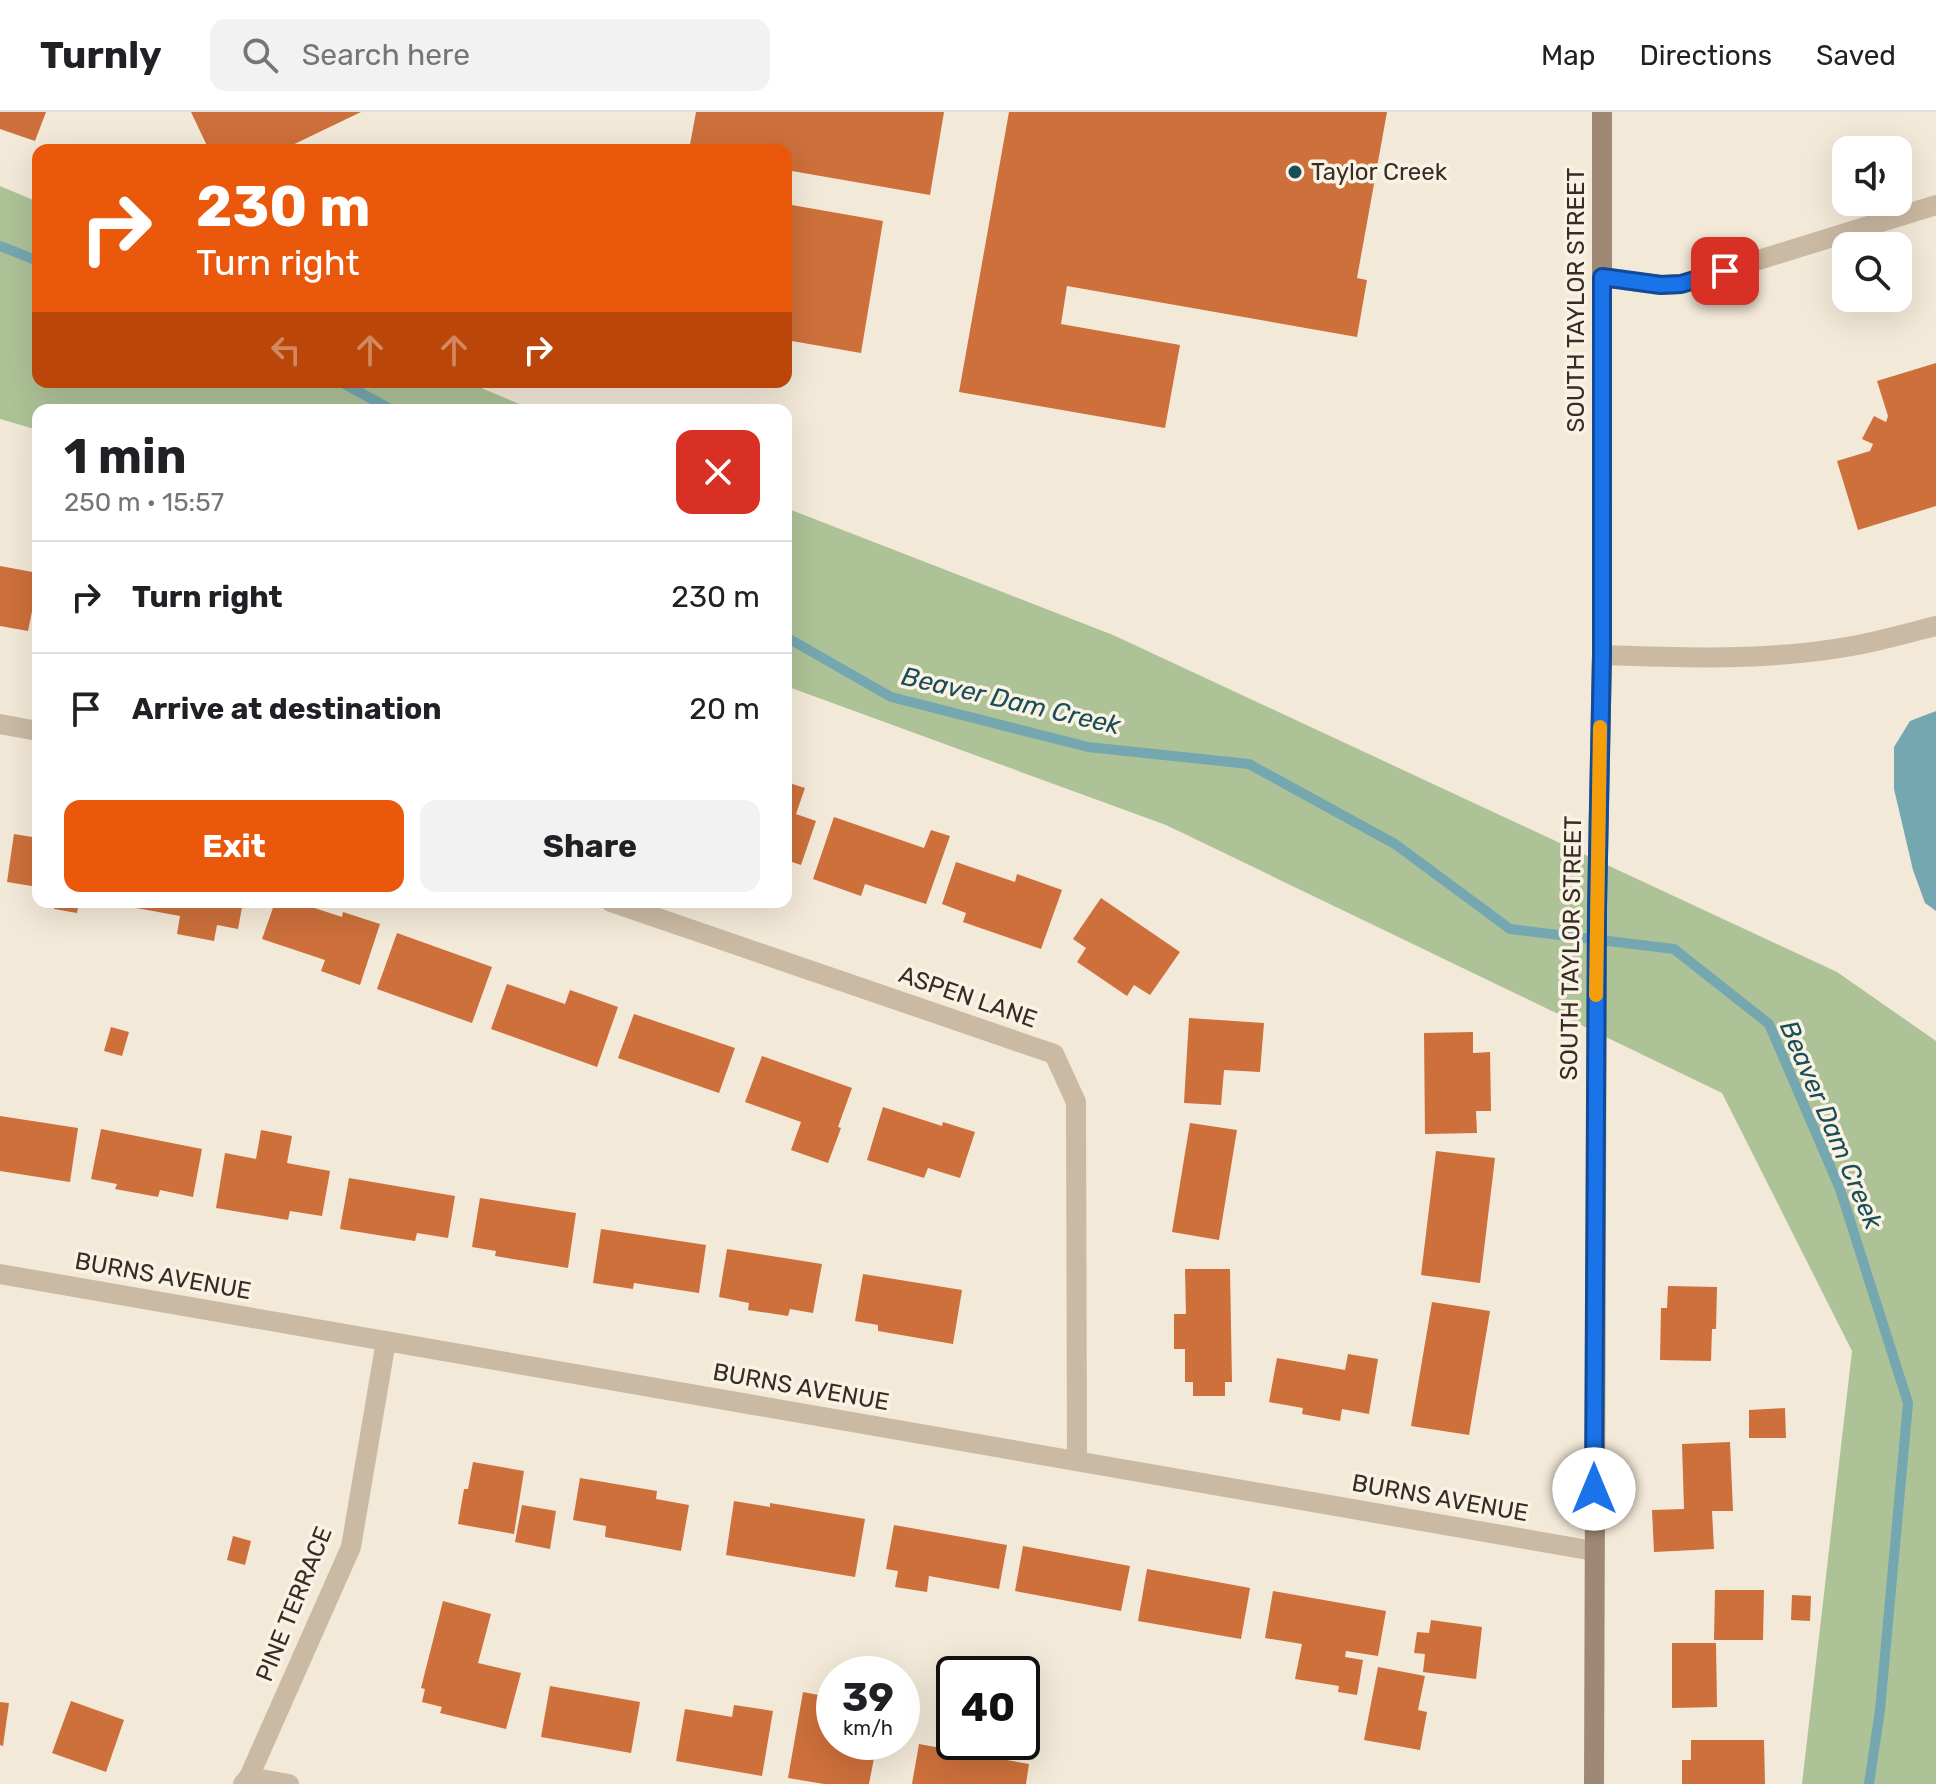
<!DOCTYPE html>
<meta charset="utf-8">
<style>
body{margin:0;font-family:Rubik,sans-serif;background:#f2f2f2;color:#202124;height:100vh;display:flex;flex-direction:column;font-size:30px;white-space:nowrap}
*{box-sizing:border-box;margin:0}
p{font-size:26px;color:#757577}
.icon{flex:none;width:44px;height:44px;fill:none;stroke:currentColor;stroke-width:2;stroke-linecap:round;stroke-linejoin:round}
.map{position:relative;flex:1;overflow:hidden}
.details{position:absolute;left:32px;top:292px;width:760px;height:504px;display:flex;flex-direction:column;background:#fff;border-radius:16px;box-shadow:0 8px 32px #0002}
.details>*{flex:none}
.hud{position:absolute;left:32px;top:32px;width:760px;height:244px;border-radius:16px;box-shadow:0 8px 32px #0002;background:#ea580c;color:#fff;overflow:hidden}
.tools{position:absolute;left:1832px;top:24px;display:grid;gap:16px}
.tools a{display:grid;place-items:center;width:80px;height:80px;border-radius:16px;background:#fff;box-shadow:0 8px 32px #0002;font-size:40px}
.speed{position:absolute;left:816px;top:1544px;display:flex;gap:16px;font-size:40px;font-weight:700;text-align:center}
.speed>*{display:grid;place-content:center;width:104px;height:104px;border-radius:50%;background:#fff;box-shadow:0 8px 32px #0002;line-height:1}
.speed small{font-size:20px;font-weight:400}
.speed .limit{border:4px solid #111;border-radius:12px;background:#fff;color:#111}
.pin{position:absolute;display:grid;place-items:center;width:68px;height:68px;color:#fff;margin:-34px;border-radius:16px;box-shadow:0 4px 12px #0006}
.me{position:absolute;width:88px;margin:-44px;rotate:0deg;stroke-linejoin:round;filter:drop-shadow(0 0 6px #0008)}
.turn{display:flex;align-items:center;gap:28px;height:168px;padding:0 32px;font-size:36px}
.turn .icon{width:104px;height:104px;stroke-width:2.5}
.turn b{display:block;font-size:56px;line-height:68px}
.lanes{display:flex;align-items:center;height:76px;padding:0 32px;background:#0003;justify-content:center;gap:40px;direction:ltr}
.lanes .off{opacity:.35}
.round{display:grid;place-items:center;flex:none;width:84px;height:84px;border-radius:16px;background:#f2f2f2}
.head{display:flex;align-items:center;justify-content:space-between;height:136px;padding:0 32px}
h1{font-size:48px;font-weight:700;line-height:60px}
.action{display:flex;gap:16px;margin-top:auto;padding:16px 32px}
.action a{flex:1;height:92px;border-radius:16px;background:#ea580c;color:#fff;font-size:32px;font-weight:700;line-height:92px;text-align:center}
.action a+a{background:#f2f2f2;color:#202124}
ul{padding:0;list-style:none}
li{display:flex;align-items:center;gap:24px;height:112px;padding:0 32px;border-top:2px solid #e0e0e0}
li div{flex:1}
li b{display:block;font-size:30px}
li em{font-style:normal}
header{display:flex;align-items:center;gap:48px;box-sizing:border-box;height:112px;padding:0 40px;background:#fff;border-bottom:2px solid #e0e0e0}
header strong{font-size:38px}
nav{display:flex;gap:44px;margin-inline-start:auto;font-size:28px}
.search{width:560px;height:72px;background:#f2f2f2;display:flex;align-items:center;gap:20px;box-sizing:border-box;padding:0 28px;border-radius:16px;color:#757577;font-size:30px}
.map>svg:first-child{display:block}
.green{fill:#aec297}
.water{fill:#75a7b1}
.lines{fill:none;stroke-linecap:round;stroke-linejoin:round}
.stream{stroke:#75a7b1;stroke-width:10}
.building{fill:#cd703b}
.lane{stroke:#cbbaa3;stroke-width:20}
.street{stroke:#cbbaa3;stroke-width:20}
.secondary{stroke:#9f8974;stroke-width:20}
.route-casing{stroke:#114b97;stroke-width:20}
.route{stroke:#1a73e8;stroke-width:14}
.slow{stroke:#f59e0b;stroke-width:14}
.poi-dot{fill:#194d59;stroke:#faf3e4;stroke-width:3}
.labels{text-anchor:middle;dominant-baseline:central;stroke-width:7;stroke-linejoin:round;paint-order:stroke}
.poi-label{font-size:24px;fill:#362d26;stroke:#faf3e4;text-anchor:start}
.street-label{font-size:24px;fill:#362d26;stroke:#faf3e4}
.water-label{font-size:26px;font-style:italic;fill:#194d59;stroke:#faf3e4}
</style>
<header>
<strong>Turnly</strong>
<div class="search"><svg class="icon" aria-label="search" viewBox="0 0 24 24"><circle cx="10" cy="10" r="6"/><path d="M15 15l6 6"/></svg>Search here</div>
<nav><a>Map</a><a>Directions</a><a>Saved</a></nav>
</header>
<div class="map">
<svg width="1936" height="1672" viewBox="0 0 1936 1672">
<rect width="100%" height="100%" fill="#f3e9d8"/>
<g class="green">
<path d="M0,74L38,90V270H467L534,298H38V318L0,307Z"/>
<path d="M786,396L1113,523L1837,860L1936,929V1672H1802L1852,1239L1722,981L1166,713L786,574Z"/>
</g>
<path class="water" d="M1936,599V799L1925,791L1913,758L1894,677V635L1910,609Z"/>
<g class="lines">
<g class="stream">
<path d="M0,134L38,149"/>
<path d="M341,270L392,298"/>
<path d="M786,525L891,585L1088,635L1249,652L1395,732L1510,817L1674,837L1769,912L1840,1077L1908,1291L1880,1598L1869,1672"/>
</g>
</g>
<g class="building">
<path d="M0,0H46L35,29L0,17Z"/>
<path d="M191,0H361L282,38H209Z"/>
<path d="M696,0H944L930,83L786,58V38H689Z"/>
<path d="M1009,0H1387L1357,166L1367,168L1357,225L1067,174L1061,212L1180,233L1165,316L959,280Z"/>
<path d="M786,92L883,109L861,241L786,228Z"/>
<path d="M1936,251V394L1858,418L1837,349L1870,339L1873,332L1862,327L1874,304L1886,310L1888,304L1877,269Z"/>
<path d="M0,454L38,461V470L28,519L0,514Z"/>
<path d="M786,670L805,676L796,702L816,709L801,753L786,748Z"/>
<path d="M834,705L924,736L931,718L950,724L926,792L865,772L861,784L813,767Z"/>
<path d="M14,722L38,726V775L7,770Z"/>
<path d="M956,750L1015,770L1017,762L1062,778L1041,837L963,810L966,801L942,792Z"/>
<path d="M1101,786L1180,840L1150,883L1134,873L1127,884L1077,850L1086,836L1073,827Z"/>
<path d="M55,790H79L77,801L54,797Z"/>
<path d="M132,790H243L238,817L217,813L214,829L177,822L180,804L131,795Z"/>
<path d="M275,790H296L342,805L343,800L380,812L360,873L321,859L325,848L262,827Z"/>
<path d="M397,821L492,855L472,911L377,877Z"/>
<path d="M507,872L565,892L570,878L618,895L597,955L491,917Z"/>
<path d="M634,902L735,936L719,981L618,946Z"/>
<path d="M1189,906L1264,911L1260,960L1224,958L1221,993L1184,991Z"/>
<path d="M111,915L129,920L122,944L104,939Z"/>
<path d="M1473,920V941L1490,940L1491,999H1476L1477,1021L1425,1022L1424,921Z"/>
<path d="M762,944L852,976L838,1015L841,1016L828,1051L791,1038L801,1010L745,990Z"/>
<path d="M883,995L942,1014L943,1010L975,1020L960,1066L928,1056L924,1066L867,1048Z"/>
<path d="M0,1004L78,1016L70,1070L0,1059Z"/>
<path d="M1190,1011L1237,1018L1219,1128L1172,1120Z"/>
<path d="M101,1017L202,1037L193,1085L160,1078L158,1085L115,1077L117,1072L91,1067Z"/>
<path d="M261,1018L292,1024L287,1051L330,1059L322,1104L290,1099L288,1108L216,1096L225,1041L256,1047Z"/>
<path d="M1436,1039L1495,1046L1480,1171L1421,1163Z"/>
<path d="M349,1066L455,1084L448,1126L417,1121L415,1129L340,1117Z"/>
<path d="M480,1086L576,1101L568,1156L495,1144L496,1139L472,1135Z"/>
<path d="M601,1117L706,1133L699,1181L634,1171L633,1177L593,1171Z"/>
<path d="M727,1137L822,1152L813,1201L790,1197L788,1204L748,1198L749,1191L719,1185Z"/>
<path d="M1185,1157H1230L1232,1270H1225V1284H1193V1270H1185V1237H1174V1202H1186Z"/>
<path d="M863,1162L962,1178L953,1232L878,1219V1213L855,1209Z"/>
<path d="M1668,1174L1717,1175L1716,1217H1712L1711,1249L1660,1248L1661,1196H1667Z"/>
<path d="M1432,1190L1490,1199L1469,1323L1411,1314Z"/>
<path d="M1348,1242L1378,1247L1369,1302L1342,1297L1340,1309L1302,1302L1303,1296L1269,1290L1277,1246L1345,1258Z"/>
<path d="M1785,1296L1786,1326H1749V1298Z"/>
<path d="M1730,1330L1733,1399H1712L1714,1437L1654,1440L1652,1398L1684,1397L1682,1332Z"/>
<path d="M473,1350L524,1359L514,1422L458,1412L464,1377H468Z"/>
<path d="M580,1366L657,1379L656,1387L689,1393L681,1439L605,1425L606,1414L573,1408Z"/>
<path d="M734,1389L770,1395V1391L865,1407L855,1465L726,1443Z"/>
<path d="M522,1393L556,1399L550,1437L515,1430Z"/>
<path d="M894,1413L1007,1433L999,1477L929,1464L927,1480L895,1475L898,1459L886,1457Z"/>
<path d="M233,1424L251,1429L245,1453L227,1448Z"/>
<path d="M1023,1434L1130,1454L1121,1499L1015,1479Z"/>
<path d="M1147,1457L1250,1476L1241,1527L1138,1509Z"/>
<path d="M1715,1478H1764L1763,1528H1714Z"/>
<path d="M1273,1479L1386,1499L1378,1544L1346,1539L1345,1545L1363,1548L1357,1583L1338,1580L1339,1574L1295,1567L1302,1532L1265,1526Z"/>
<path d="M1792,1483L1811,1484L1810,1509L1791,1508Z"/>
<path d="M443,1489L491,1502L478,1551L521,1561L506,1617L440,1601L442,1595L422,1590L425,1577L421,1576Z"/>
<path d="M1431,1508L1482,1515L1476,1567L1423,1560L1425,1542L1414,1541L1417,1520L1429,1521Z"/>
<path d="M1672,1531H1716L1717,1595L1672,1596Z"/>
<path d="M1378,1555L1425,1564L1418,1598L1427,1600L1420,1638L1364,1628Z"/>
<path d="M550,1574L640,1590L631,1641L541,1625Z"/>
<path d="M803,1580L834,1586V1630H847L846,1636L875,1641L869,1672H824L788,1666Z"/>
<path d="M71,1589L124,1608L106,1660L52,1641Z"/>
<path d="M0,1590L9,1591L3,1634L0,1633Z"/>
<path d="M734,1593L773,1599L762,1664L676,1649L685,1597L732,1605Z"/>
<path d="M1691,1628H1764L1765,1672H1682V1648H1691Z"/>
<path d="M919,1632L1029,1652L1026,1672H912Z"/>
</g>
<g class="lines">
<g class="lane">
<path d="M1602,165L1661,173L1681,172L1936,93"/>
<path d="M1602,543C1685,546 1770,549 1852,534C1880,529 1908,521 1936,514"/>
</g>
<g class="street">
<path d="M0,612L38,619"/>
<path d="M611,790L1054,942L1076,990L1077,1349"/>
<path d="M0,1162L1594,1439"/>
<path d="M249,1665L289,1672"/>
<path d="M243,1672L249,1665L351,1435L386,1229"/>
</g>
<path class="secondary" d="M1594,1672L1597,796L1602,543V0"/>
</g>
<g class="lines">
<defs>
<path id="route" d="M1594,1377L1597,796L1602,543V165L1661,173L1681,172L1725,159"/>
</defs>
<use href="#route" class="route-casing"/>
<use href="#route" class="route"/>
<path class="slow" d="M1596,883L1600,615"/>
</g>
<circle class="poi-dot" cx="1295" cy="60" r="8"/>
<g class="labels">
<g class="poi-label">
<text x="1311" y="60">Taylor Creek</text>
</g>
<g class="street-label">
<text transform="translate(1576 188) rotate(-90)">SOUTH TAYLOR STREET</text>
<text transform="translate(1571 836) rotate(-89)">SOUTH TAYLOR STREET</text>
<text transform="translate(968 885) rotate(19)">ASPEN LANE</text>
<text transform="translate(163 1164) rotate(10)">BURNS AVENUE</text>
<text transform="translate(801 1275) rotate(10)">BURNS AVENUE</text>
<text transform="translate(1440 1386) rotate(10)">BURNS AVENUE</text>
<text transform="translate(294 1492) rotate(-68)">PINE TERRACE</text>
</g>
<g class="water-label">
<text transform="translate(1011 589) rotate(13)">Beaver Dam Creek</text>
<text transform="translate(1831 1013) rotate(67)">Beaver Dam Creek</text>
</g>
</g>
</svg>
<div class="tools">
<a><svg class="icon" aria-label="sound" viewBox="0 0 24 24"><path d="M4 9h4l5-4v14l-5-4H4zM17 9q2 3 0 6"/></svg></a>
<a><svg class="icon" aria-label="search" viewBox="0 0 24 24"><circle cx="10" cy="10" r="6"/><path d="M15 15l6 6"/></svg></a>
</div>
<div class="speed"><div>39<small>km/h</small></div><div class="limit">40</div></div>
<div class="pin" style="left:1725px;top:159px;background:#d93025"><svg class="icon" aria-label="arrive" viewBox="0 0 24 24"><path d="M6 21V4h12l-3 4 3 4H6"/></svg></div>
<svg class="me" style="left:1594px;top:1377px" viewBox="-20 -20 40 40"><circle r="19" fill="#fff"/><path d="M0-13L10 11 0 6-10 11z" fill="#1a73e8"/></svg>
<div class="hud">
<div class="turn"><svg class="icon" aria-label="right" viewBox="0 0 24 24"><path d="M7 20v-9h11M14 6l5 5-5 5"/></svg><div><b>230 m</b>Turn right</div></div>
<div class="lanes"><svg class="icon off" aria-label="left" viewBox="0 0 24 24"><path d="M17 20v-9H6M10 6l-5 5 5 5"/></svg><svg class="icon off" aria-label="ahead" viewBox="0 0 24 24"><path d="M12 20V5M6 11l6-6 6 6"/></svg><svg class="icon off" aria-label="ahead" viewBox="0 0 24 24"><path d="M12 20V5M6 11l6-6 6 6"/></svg><svg class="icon" aria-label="right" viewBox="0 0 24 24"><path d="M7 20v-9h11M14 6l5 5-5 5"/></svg></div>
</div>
<section class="details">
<div class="head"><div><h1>1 min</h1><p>250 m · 15:57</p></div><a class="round" style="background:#d93025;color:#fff"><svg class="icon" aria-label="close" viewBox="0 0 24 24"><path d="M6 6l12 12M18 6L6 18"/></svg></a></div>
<ul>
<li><svg class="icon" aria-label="right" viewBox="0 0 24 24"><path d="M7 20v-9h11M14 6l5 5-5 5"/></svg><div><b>Turn right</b></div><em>230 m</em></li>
<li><svg class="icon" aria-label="arrive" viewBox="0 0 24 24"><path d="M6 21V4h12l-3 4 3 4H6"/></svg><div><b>Arrive at destination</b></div><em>20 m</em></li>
</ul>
<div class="action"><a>Exit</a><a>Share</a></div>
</section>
</div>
